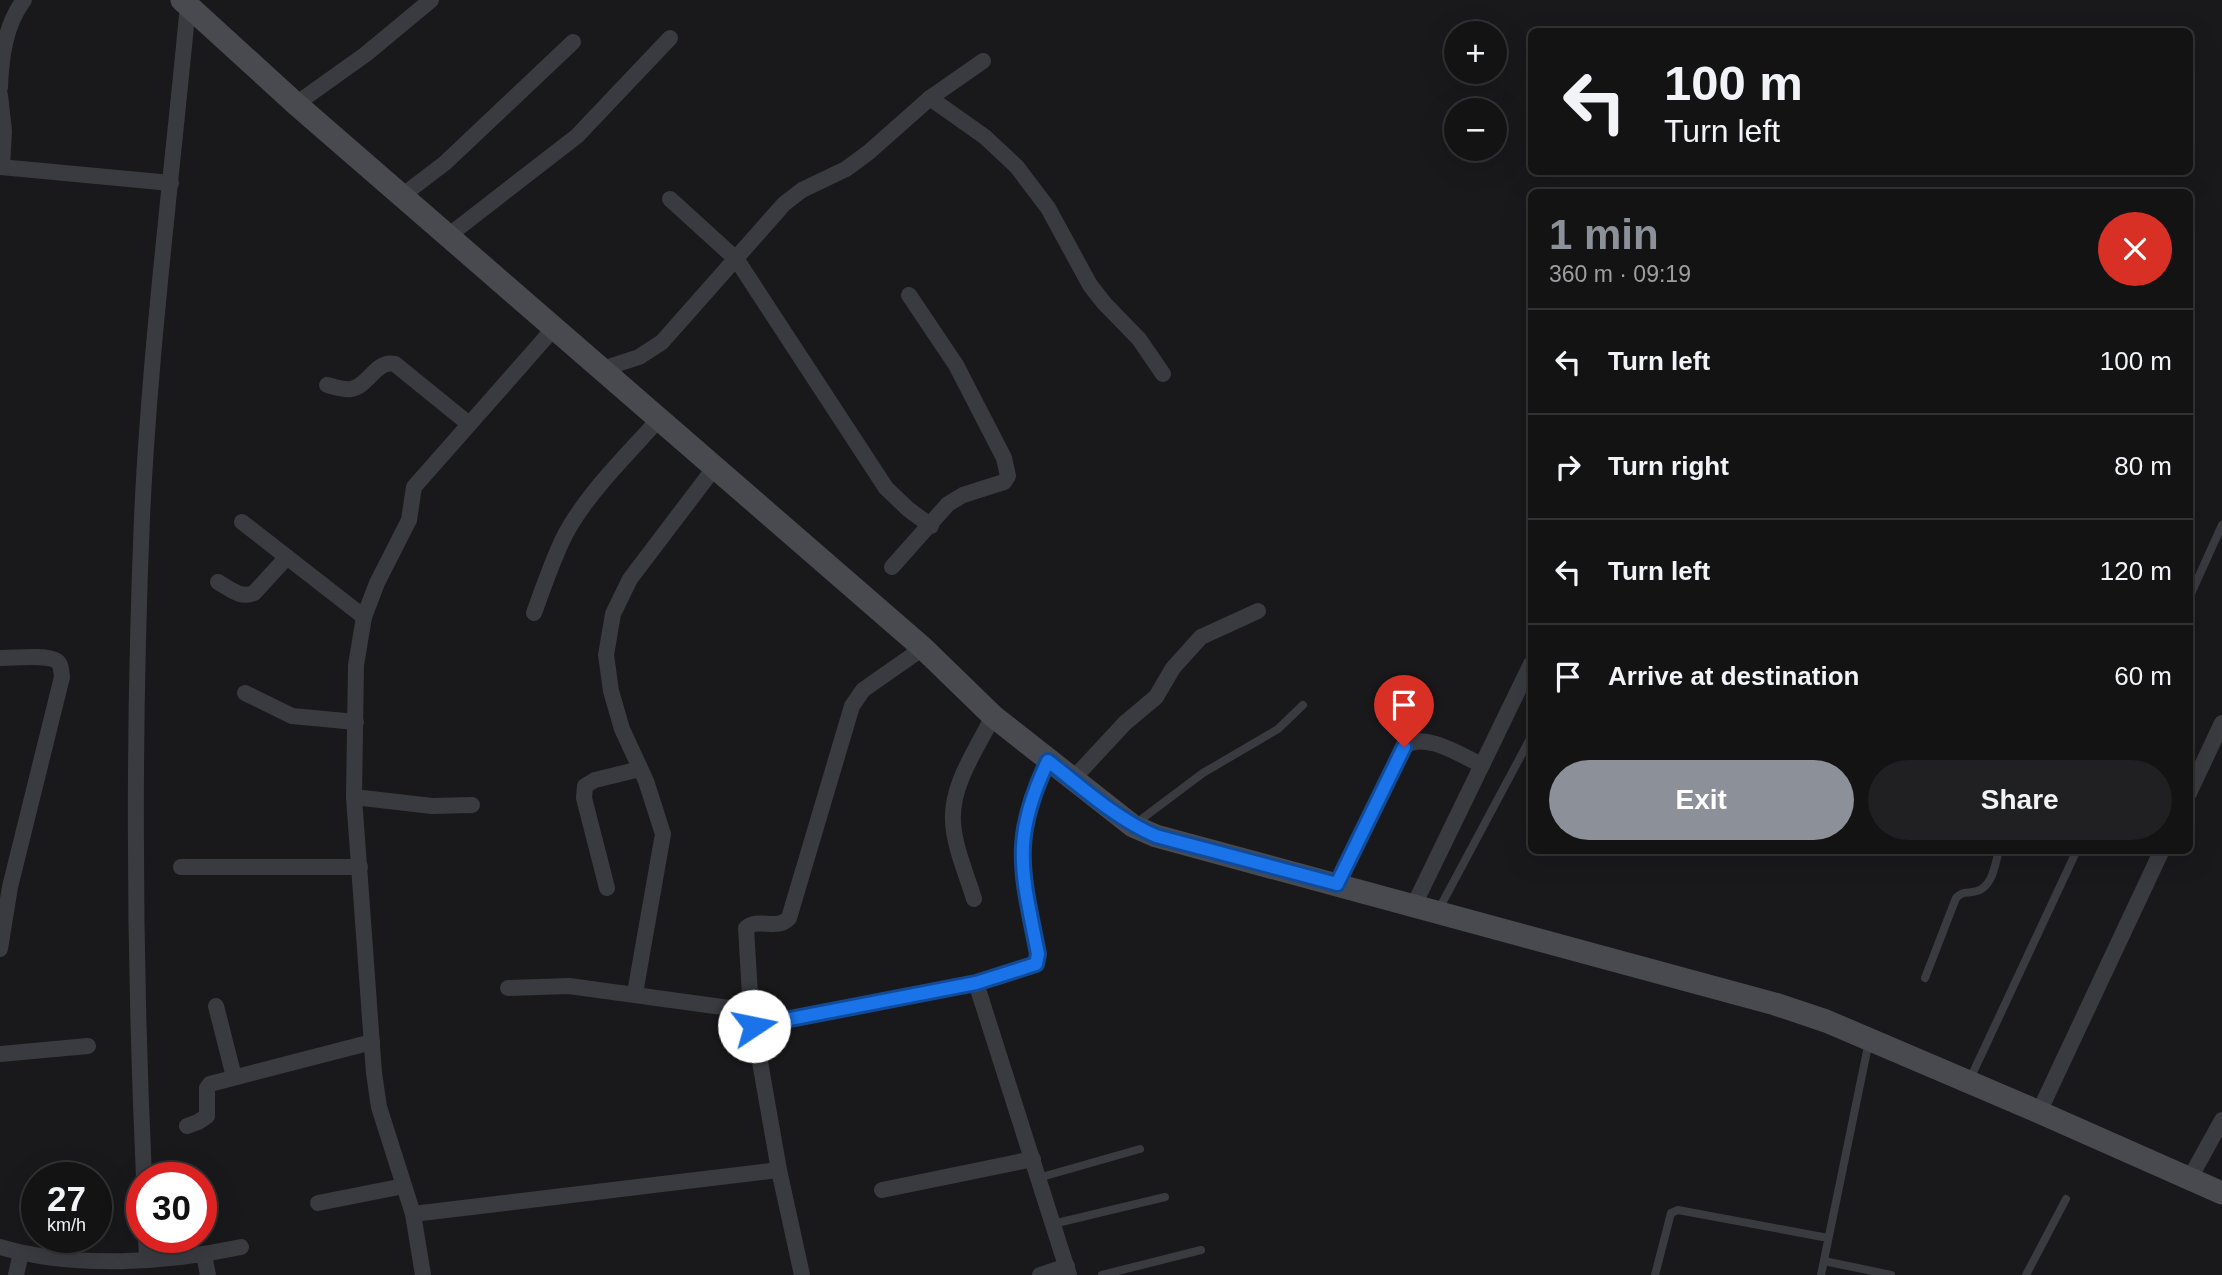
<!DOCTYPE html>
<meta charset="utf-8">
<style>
body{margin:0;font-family:Helvetica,sans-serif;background:#202022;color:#f1f3f6;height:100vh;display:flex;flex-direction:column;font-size:26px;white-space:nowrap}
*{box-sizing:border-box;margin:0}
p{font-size:23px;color:#9d9ea0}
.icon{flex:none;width:38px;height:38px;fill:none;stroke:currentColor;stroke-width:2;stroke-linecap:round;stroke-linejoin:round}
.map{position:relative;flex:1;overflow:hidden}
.panel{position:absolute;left:1528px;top:189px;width:665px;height:665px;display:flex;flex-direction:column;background:#131314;border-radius:10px;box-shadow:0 7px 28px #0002,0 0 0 2px #323234}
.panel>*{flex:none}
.hud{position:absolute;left:1528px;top:28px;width:665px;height:147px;border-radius:10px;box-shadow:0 7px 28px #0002,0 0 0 2px #323234;background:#131314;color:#f1f3f6;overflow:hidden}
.tools{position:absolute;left:1444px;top:21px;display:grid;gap:14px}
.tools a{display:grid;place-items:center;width:63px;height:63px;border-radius:50%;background:#131314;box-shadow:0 7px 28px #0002,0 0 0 2px #323234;font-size:35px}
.speed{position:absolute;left:21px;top:1162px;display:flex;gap:14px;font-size:35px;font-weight:700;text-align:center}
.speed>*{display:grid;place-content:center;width:91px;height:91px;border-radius:50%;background:#131314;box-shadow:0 7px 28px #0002,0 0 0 2px #323234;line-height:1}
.speed small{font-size:18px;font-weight:400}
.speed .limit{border:10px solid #d22;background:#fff;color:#111}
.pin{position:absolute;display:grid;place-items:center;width:60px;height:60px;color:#fff;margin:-72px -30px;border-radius:50% 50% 50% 0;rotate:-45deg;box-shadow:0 0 7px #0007}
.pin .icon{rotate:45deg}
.me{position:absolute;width:77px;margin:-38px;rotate:79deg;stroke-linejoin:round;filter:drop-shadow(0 0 5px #0008)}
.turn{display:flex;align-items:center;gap:24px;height:147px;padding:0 21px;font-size:32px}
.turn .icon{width:91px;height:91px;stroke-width:2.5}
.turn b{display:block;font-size:49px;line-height:60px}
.round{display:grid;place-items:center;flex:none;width:74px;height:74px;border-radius:37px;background:#202022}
.head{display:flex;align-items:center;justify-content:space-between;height:119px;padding:0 21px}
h1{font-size:42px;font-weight:600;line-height:52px;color:#8c9099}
.button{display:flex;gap:14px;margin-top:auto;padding:14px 21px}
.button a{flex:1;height:80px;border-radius:42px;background:#8c9099;color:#fff;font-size:28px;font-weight:600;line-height:80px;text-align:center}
.button a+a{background:#202022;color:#f1f3f6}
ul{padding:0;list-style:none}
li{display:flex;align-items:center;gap:21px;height:105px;padding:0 21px;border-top:2px solid #323234}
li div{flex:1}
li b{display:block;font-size:26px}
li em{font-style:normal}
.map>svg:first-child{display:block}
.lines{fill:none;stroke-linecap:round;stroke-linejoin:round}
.lane{stroke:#3a3b40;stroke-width:8}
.street{stroke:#3a3b40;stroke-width:16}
.secondary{stroke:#484a50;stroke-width:23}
.route-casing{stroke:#114b97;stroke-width:18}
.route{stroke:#1a73e8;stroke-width:12}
</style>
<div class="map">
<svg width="2222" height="1275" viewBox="0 0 2222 1275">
<rect width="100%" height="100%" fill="#19191b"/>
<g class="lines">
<g class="lane">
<path d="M2189,598L2222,525"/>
<path d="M1135,824L1203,773L1278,729L1303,705"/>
<path d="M1439,909L1531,737"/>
<path d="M1925,978L1956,898C1963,890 1968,894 1977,891C1993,886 1995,864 1999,850"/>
<path d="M1970,1079L2077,850"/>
<path d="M1038,1178L1140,1149"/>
<path d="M1053,1224L1165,1197"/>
<path d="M1824,1261L1891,1275"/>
<path d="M1102,1275L1201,1250"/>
<path d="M1655,1275L1671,1213L1678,1210L1828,1238"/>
<path d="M1821,1275L1869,1041"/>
<path d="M2026,1275L2066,1199"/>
</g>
<g class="street">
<path d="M0,88C1,58 5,25 24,0"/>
<path d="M0,95L4,131L2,167"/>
<path d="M930,98L985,137L1017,167L1048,208L1090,285L1104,303L1139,339L1163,374"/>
<path d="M296,104L366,54L431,0"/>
<path d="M0,167L171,183"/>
<path d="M403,195L445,163L573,42"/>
<path d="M670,199L737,260L886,488L908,509L931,526"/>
<path d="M448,236L577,136L670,38"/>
<path d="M602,369L639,357L662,342L784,204L802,190L846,169L869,152L930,98L983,61"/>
<path d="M327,385C335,387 343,390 351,389C369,386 376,359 395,364L469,424"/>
<path d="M242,522L364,617"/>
<path d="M892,567L948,504L963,495L1004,482L1008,476L1004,458L956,365L909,295"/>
<path d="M218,582C230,589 241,599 254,593L287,557"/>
<path d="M534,613C544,586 553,558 566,533C589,491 627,455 659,419"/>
<path d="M0,658C13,658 47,654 57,661C62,665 61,672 62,677L10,887L0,949"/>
<path d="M245,693L292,716L356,722"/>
<path d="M1072,780L1125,723L1156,697L1173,668L1201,637L1258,611"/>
<path d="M2189,793L2222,723"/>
<path d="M354,797L432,806L472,805"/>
<path d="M181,867H360"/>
<path d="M1337,885L1404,747C1423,730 1462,756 1482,765"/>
<path d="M607,888L584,798L585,786L595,780L640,769"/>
<path d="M974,899C967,875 954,847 953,821C951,784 977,749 993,716"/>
<path d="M1414,905L1531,664"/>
<path d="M976,983L1069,1275"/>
<path d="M508,988L569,986L751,1011"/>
<path d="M635,993L663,834L646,781L622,729L611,691L606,655L613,614L630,579L715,467"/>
<path d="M216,1006L234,1077"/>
<path d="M754,1026L976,983L1036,964L1038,954C1022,872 1010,840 1048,761"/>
<path d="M0,1054L88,1046"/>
<path d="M2039,1112L2162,850"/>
<path d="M187,1126L198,1122L207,1116V1088L210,1084L372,1042"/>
<path d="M144,1178C134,958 133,737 142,517C150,346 172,175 188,5"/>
<path d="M2190,1178L2222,1120"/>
<path d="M882,1190L1033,1159"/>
<path d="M318,1203L404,1186"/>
<path d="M413,1214L779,1170"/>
<path d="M146,1237L147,1260"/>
<path d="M0,1247C73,1269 167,1263 241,1247"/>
<path d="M204,1255L208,1275"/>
<path d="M16,1275L21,1253"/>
<path d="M423,1275L413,1214L379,1107L374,1073L354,797L356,665L364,617L377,583L409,520L414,487L555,327"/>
<path d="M802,1275L779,1170L751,1011L746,928C759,917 777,931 789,918L852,706L863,690L923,648"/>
<path d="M1040,1275L1067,1266"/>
</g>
<path class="secondary" d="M182,0L296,104L923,648L993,716L1133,826L1156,836L1775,1004L1826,1021L2039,1112L2222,1193"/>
</g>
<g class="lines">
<defs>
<path id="route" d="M754,1026L976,983L1036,964L1038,954C1022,872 1010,840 1048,761C1083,788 1115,818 1156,836L1337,884L1404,747"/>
</defs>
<use href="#route" class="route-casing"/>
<use href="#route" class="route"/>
</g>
</svg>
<div class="tools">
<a>+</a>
<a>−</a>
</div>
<div class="speed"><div>27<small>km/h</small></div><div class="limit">30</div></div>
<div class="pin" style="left:1404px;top:747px;background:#d93025"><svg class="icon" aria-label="arrive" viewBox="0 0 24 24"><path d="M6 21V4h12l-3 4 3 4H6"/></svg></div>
<svg class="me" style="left:754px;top:1026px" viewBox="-20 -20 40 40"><circle r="19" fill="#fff"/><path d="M0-13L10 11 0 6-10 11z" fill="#1a73e8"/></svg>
<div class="hud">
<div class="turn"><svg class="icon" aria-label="left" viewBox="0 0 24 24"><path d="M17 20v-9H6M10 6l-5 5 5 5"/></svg><div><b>100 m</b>Turn left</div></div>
</div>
<section class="panel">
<div class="head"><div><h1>1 min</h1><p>360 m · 09:19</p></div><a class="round" style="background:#d93025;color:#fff"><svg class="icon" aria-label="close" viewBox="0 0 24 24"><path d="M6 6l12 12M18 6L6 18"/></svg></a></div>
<ul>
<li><svg class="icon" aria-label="left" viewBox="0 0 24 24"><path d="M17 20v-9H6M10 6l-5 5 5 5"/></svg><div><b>Turn left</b></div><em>100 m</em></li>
<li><svg class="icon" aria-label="right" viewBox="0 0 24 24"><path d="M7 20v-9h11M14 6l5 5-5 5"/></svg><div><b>Turn right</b></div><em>80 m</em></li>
<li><svg class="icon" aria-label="left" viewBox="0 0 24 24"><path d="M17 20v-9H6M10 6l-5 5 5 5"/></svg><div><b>Turn left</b></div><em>120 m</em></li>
<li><svg class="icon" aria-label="arrive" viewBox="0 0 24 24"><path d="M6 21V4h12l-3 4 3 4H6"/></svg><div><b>Arrive at destination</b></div><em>60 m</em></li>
</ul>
<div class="button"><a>Exit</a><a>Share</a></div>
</section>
</div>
